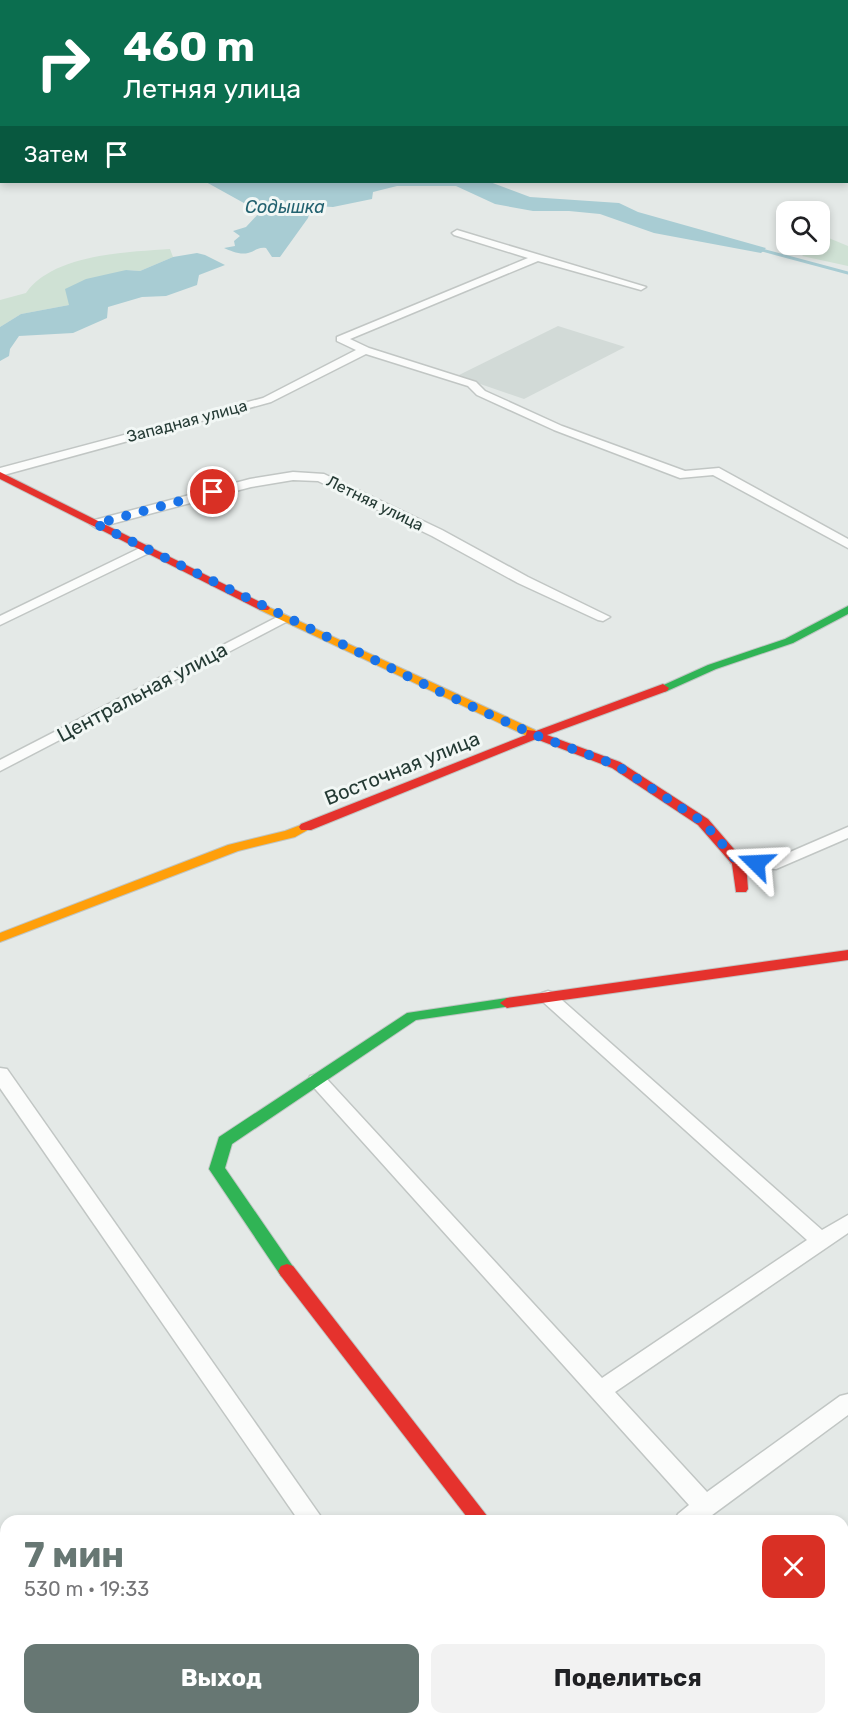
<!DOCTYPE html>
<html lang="ru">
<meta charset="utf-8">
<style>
body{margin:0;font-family:Rubik,sans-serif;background:#f2f2f2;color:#202124;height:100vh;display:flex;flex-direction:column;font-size:22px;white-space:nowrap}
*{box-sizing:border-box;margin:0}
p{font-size:20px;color:#757577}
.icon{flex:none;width:33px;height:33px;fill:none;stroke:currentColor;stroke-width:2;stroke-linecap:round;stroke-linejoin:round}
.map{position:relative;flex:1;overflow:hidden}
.side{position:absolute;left:0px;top:1515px;width:849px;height:210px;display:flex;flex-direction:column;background:#fff;border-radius:18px 18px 0 0;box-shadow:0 3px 9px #0003}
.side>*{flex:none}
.guide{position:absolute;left:0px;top:0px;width:849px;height:183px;box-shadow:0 3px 9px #0003;background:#0b6e4f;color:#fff;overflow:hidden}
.tools{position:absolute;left:776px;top:201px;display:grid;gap:12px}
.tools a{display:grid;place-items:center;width:54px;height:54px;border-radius:12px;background:#fff;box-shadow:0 3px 9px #0003;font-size:30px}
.pin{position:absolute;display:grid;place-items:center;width:51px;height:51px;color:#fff;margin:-26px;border:3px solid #fff;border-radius:50%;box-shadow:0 2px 6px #0007}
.me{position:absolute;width:66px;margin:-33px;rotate:291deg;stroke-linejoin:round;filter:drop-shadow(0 0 4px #0008)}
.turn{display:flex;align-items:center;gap:21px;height:126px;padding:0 24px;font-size:27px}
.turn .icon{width:78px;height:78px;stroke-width:2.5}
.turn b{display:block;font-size:42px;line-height:51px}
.then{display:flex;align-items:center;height:57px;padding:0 24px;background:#0003;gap:12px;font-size:22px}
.round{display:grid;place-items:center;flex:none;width:63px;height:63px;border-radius:12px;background:#f2f2f2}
.summary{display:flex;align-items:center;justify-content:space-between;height:102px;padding:0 24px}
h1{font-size:36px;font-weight:700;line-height:45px;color:#677773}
.action{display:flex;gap:12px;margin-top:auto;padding:12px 24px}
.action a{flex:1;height:69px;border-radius:12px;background:#677773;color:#fff;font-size:24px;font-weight:700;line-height:69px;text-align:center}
.action a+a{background:#f2f2f2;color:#202124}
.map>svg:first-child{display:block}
.built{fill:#d2dad7}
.green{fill:#cfe1d4}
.water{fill:#a8ccd3}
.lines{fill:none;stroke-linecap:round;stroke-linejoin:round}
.stream{stroke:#a8ccd3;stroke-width:3}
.street-casing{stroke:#c1c6c4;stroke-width:3}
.fast-casing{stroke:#c0c6c4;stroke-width:2}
.slow-casing{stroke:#c0c6c4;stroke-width:2}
.jam-casing{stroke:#c0c6c4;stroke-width:2}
.street{fill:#fbfcfb;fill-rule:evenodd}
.fast{fill:#30b455;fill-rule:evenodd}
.slow{fill:#ff9f0a;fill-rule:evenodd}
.jam{fill:#e5322d;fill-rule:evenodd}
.route{stroke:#1a73e8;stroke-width:10;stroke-dasharray:0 18}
.labels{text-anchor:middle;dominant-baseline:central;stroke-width:6;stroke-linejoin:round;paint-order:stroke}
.far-street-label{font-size:16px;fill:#243a34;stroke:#f2f7f5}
.far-water-label{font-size:18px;font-style:italic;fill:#236270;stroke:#f2f7f5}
.street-label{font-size:20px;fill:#243a34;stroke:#f2f7f5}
</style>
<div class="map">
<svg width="848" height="1725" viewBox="0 0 848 1725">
<rect width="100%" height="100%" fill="#e4e9e7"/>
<path class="built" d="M558,326L625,347L524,399L457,376Z"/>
<g class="green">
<path d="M819,234L848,246V266L802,256L808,251L804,246L799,245L819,244Z"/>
<path d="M170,249L173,257L140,271L126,270L69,305L21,314L0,327V300L26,293C53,254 127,252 170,249Z"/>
</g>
<g class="water">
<path d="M356,0H599L360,2Z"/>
<path d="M206,182H490L530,197L619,203L638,212L766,248L761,253L654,233L600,214L569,211H533L495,204L456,186H397L373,192L372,199L333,207L316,206L311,208L308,218L280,257H272L266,248C257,247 256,251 248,253C240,255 231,251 224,248L235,246L234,241L240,236L233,231L246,227L260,212Z"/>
<path d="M197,253L205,255L225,265L199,275L197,285L166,296L142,297L108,307L107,318L73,333L19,336L10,349L9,356L0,361V327L21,314L69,305L65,289L86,279L126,270L140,271L173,257Z"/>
</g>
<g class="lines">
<path class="stream" d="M758,249L848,273"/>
<defs>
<g id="street">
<path d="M457,230L646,287L641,290L538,261L350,339L369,348L476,382L485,391L562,426L685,471L719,468L848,539V548L713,475L680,478L554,430L477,395L468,386L366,354L271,402L0,476V468L263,398L356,350L337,341V337L528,258L454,235L452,233Z"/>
<path d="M293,472L324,474L442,530L528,577L610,617L603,621L598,620L518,583L432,536L318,481L293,480L251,487L96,528L90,524L91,521L250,479Z"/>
<path d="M146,545L151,546L153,549L151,552L0,625V616Z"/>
<path d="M283,614L290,618L288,621L0,771V760Z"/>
<path d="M848,827V838L776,869L739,868L731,863L739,858L774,859Z"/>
<path d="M548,991L554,993L822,1230L848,1215V1233L615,1392L707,1492L840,1396L848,1394V1415L704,1521H674L678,1514L689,1505L308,1081L310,1076L317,1074L324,1076L602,1378L807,1240L542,1001L539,997L542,993Z"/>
<path d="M0,1068L7,1069L324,1521H299L0,1088Z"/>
<path d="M438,1719H465L468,1725H441Z"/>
<path d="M606,1719H633L636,1725H609Z"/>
</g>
<g id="fast">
<path d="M848,606V614L793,643L716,669L667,691L663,692L657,688L708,665L785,639Z"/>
<path d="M507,998L512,1000L514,1003L512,1006L416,1020L232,1144L225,1168L296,1271L293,1276L287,1278L281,1276L209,1169L219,1137L407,1013Z"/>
</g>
<g id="slow">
<path d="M264,605L535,730L537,733L531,737L527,736L260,610V606Z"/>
<path d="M306,823L311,824L313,827L295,837L238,851L0,942V933L228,845L285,831Z"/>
</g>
<g id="jam">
<path d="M0,472L268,606L270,608L268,610H260L0,479Z"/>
<path d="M663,684L669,688L667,691L547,735L620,762L708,819L746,863L748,889L746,892H736L732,864L698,825L612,768L536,739L311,830H301L299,827L301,824L526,735L527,730L536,731Z"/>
<path d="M848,950V960L507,1008L500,1003L507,998Z"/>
<path d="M287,1264L293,1266L491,1521H470L281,1276L278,1271L281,1266Z"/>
</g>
</defs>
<use href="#street" class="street-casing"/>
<use href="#fast" class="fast-casing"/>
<use href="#slow" class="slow-casing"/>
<use href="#jam" class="jam-casing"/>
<use href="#street" class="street"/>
<use href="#fast" class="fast"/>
<use href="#slow" class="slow"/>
<use href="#jam" class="jam"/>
</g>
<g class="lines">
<path class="route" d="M213,492L96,524L438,691L535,735L616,765L703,822L739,863H756"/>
</g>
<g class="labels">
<g class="far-street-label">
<text transform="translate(187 421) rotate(-15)">Западная улица</text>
<text transform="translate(375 503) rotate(26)">Летняя улица</text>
</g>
<g class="far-water-label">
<text x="285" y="207">Содышка</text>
</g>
<g class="street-label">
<text transform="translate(142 692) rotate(-28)">Центральная улица</text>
<text transform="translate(402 768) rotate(-22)">Восточная улица</text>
</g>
</g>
</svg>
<div class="tools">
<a><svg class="icon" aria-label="search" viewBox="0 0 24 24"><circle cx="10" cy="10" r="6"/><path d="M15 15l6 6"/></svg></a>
</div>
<div class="pin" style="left:213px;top:492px;background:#d93025"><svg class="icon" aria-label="arrive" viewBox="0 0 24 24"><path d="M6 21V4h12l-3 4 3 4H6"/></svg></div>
<svg class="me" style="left:756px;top:863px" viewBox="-20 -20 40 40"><path d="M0-17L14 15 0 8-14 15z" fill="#1a73e8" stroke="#fff" stroke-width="4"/></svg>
<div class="guide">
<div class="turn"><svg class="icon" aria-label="right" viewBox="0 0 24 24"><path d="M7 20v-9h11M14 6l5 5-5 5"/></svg><div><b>460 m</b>Летняя улица</div></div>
<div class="then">Затем<svg class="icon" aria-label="arrive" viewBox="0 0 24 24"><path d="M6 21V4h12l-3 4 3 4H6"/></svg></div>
</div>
<section class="side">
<div class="summary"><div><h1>7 мин</h1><p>530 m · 19:33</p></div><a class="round" style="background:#d93025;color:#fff"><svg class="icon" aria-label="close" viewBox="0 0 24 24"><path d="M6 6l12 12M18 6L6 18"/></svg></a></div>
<div class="action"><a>Выход</a><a>Поделиться</a></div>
</section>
</div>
